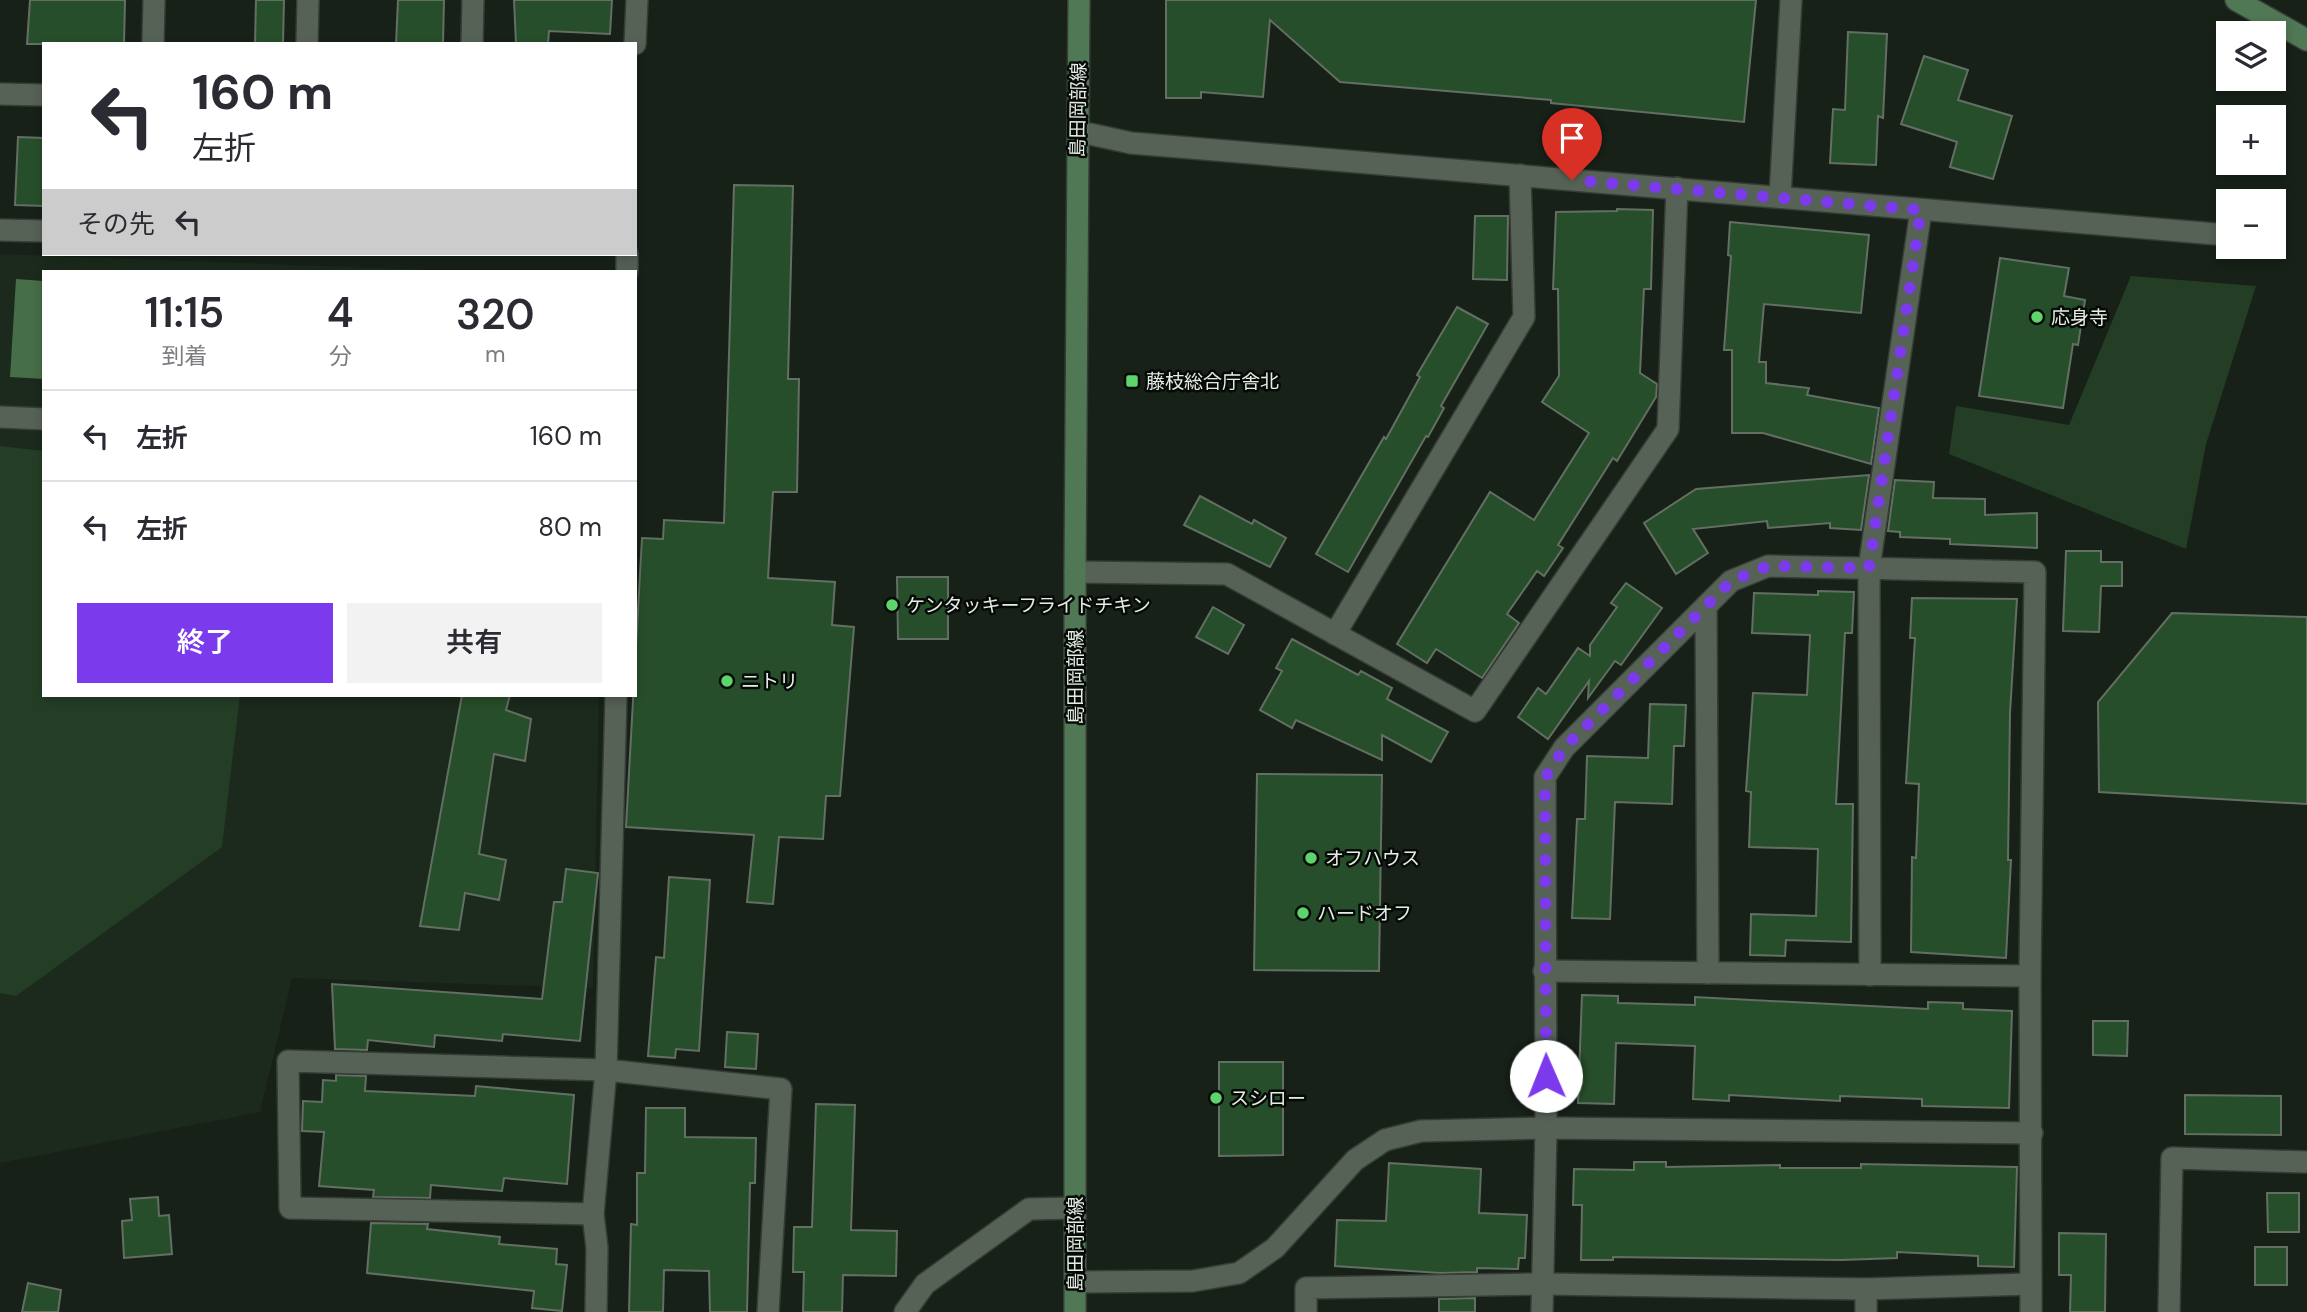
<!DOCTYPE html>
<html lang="ja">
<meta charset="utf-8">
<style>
body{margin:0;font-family:"DM Sans","Noto Sans JP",sans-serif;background:#f2f2f3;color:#2b2b33;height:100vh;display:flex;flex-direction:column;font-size:26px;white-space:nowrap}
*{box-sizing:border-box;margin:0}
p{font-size:23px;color:#7c7c81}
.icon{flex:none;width:38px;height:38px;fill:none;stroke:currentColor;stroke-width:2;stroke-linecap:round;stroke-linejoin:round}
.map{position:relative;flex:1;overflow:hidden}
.drawer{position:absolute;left:42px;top:270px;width:595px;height:427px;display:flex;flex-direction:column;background:#fff;border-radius:0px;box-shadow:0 4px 10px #0003}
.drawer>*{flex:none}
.hud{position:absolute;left:42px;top:42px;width:595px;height:214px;border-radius:0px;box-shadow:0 4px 10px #0003;background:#fff;color:#2b2b33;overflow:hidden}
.buttons{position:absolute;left:2216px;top:21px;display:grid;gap:14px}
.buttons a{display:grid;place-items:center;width:70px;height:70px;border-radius:0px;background:#fff;box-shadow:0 4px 10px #0003;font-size:35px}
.pin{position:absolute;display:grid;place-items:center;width:60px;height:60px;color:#fff;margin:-72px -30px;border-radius:50% 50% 50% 0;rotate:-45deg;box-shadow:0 0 7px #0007}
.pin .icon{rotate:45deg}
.me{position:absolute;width:77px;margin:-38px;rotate:359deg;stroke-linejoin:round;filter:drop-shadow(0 0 5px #0008)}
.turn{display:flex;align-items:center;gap:24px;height:147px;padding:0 35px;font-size:32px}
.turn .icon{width:91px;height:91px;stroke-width:2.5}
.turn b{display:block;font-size:49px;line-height:60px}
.then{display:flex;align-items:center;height:66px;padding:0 35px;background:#0003;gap:14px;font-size:26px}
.eta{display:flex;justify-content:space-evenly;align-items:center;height:119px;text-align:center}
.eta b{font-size:42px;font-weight:600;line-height:49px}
.button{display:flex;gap:14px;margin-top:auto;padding:14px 35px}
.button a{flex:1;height:80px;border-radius:0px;background:#7c3aed;color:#fff;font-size:28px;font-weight:600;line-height:80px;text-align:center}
.button a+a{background:#f2f2f3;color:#2b2b33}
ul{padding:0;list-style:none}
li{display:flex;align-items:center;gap:21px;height:91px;padding:0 35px;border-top:2px solid #e1e1e2}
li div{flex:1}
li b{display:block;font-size:26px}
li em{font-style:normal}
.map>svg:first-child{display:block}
.built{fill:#1b2a1c}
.green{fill:#243e26}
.water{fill:#466e48}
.building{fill:#274e2a;stroke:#636f63;stroke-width:2}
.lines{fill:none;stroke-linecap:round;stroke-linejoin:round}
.street-casing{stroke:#363c36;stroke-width:24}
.secondary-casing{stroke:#363c36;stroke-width:24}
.street{stroke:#576257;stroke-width:21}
.secondary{stroke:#507854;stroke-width:21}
.route{stroke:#7c3aed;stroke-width:12;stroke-dasharray:0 21.6}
.poi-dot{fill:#5ed56c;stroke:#060a06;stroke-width:2.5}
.labels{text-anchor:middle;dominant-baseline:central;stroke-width:5;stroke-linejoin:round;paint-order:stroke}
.street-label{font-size:19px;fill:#e5ece5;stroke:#060a06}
.poi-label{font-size:19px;fill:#e5ece5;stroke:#060a06;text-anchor:start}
</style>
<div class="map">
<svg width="2307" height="1312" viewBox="0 0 2307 1312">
<rect width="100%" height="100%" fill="#172118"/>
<path class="built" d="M0,254L456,271H44V695H599L593,988L292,978L260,1112L0,1163Z"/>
<g class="green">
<path d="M2131,276L2256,286L2206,444L2186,549L1949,454L1956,406L2069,425Z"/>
<path d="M0,446L44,451V695H240L222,847L16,996L0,993Z"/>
</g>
<path class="water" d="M16,279L44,281V379L10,377Z"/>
<g class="building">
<path d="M30,0H125L124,44H27Z"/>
<path d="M256,0H284L283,44H255Z"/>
<path d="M398,0H444L443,44H396Z"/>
<path d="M514,0H612L610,34L549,31L548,44H516Z"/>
<path d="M1166,0H1756L1744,122L1551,103V100L1340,82L1270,20L1263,97L1201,92V98H1166Z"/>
<path d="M1848,32L1887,34L1883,118L1878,116L1876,165L1830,163L1833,109L1845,110Z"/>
<path d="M1924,56L1968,70L1958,100L2012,116L1993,179L1950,167L1957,142L1901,124Z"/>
<path d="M18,137L44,138V206L15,205Z"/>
<path d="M734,185L793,186L788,379H799L797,492H773L768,578L835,582L832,625L854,627L840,796H826L823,839L779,837L773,904L747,902L754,835L626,827L642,538L663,539L664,520L724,523Z"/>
<path d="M1617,209L1653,210L1651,289H1644L1640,373L1657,384L1656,397L1617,461L1613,458L1558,545L1563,548L1544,576L1537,571L1507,614L1519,623L1482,678L1436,649L1427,663L1397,644L1490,492L1534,520L1589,433L1542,402L1559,376L1558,289H1553L1556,212L1617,211Z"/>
<path d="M1475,216H1508L1507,280L1473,279Z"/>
<path d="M1730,222L1869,235L1861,313L1764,304L1759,362H1766V383L1809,388L1807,395L1879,408L1871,464L1763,433H1732V350H1724L1731,256L1728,255Z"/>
<path d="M2000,258L2069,268L2064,296L2085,300L2078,345L2073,344L2063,408L1979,396Z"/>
<path d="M1457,307L1488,324L1441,406L1444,408L1428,437L1426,436L1348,572L1316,554L1384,437L1386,439L1420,377L1417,375Z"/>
<path d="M1869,475L1861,530L1830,528V523L1768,528L1767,521L1693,529L1708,553L1676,574L1644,523L1696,489Z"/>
<path d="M1895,480L1934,482L1933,498L1985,499V515L2037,513V548L1950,544V539L1900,537V532L1888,531Z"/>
<path d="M1200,496L1252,524L1254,520L1286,538L1270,567L1184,525Z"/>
<path d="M2066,551H2101V562H2122V586H2101L2099,632L2063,631Z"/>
<path d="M897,577H948V639H898Z"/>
<path d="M1626,583L1662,608L1621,665L1615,661L1588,698L1589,681L1548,739L1518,717L1538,688L1546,694L1578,648L1590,656V645L1617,607L1611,603Z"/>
<path d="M1818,591L1854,592L1852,633H1845L1836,804H1853L1851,942L1786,940L1785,956L1750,955L1751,914L1816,916L1818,849L1749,847L1751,792L1746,791L1753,693L1807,695L1810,635L1752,633L1754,593L1818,595Z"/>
<path d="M1912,598L2017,599L2010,713L2008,860H2011L2006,958L1911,952L1912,857L1916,858L1919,784L1906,783L1915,638H1910Z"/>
<path d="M1213,607L1244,625L1228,654L1196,637Z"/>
<path d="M2172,613L2307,617V804L2099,792L2098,702Z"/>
<path d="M1292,639L1358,675L1361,671L1392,688L1387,699L1448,732L1431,762L1382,735V760L1296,720L1292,728L1260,710L1282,671L1276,668Z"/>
<path d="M462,695H510L506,710L531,719L525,761L494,754L479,854L506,860L499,900L465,893L459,930L420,926Z"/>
<path d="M1650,704L1686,705L1684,746H1674L1672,804L1615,802L1610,919L1572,918L1577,819H1585L1587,756L1648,758Z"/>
<path d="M1257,774L1382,775L1379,971L1254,970Z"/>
<path d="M566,869L598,873L580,1041L503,1034L502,1041L435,1035L434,1047L368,1040L367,1050L335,1049L332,984L542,999L554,902H562Z"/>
<path d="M669,877L710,880L699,1051L676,1049L675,1058L648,1056L656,957L664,958Z"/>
<path d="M1582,995L1618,996V1003L1695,1005V997L1928,1009V1002L1963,1003V1009L2012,1011L2009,1108L1922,1106V1099L1840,1096V1101L1729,1095V1101L1693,1099L1695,1046L1616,1043L1614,1104L1578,1103Z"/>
<path d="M2093,1021H2128L2127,1056L2093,1055Z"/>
<path d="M727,1032L758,1034L756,1069L725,1067Z"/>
<path d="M1219,1062H1283V1155L1219,1156Z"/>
<path d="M336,1075L366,1076L365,1091L475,1096L476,1086L574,1095L567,1184L504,1178L502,1191L431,1185L430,1198L373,1197L374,1190L319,1186L324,1132L302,1131L303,1101L322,1102L323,1080L336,1081Z"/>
<path d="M2185,1095L2281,1096V1135L2185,1134Z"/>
<path d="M816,1104L855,1105L851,1230L897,1231L896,1276L843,1275L842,1312H803L804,1272H793L794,1227H812Z"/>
<path d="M646,1108H685V1137L756,1138L755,1183H750L747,1312H710L709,1271L664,1270L663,1312H629L631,1224L637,1225V1173H645Z"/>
<path d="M1634,1162H1666V1167L1780,1165V1168H1861V1164L2017,1167L2014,1267L1978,1266V1256L1897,1252V1258L1841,1260L1613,1257V1260H1581L1582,1205H1573L1574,1169L1634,1170Z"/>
<path d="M1389,1163L1481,1169L1479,1213L1527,1215L1525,1258H1519L1518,1269L1477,1268V1272L1440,1273L1335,1266L1337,1220L1386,1221Z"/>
<path d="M2267,1193H2299V1232H2268Z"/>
<path d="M158,1197L159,1216L169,1215L172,1254L124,1258L122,1221L132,1220L130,1199Z"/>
<path d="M371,1223L428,1224L427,1229L500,1237L499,1244L557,1249L556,1264L567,1265L562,1311L532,1308L534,1291L367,1273Z"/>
<path d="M2059,1233L2106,1234L2105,1312H2070L2071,1275H2059Z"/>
<rect x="2255" y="1247" width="32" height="38"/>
<path d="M28,1283L61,1290L58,1312H22Z"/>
<path d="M1475,1298V1312H1439V1299Z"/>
</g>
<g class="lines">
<defs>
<g id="street">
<path d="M153,44L154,0"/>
<path d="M307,44L308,0"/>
<path d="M472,44L473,0"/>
<path d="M635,44L637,0"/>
<path d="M0,94L44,95"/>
<path d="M1078,134H1090L1131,143L2228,235"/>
<path d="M1780,197L1791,0"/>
<path d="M0,230L44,231"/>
<path d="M627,271V254"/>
<path d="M0,417L44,419"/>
<path d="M1075,572L1227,574L1475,711L1668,429L1677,188"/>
<path d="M1706,606L1708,973"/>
<path d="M1335,634L1524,317L1520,175"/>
<path d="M1544,971L2030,976"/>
<path d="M1870,975L1869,568L1921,210"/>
<path d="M593,1214L290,1208L288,1061L606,1070L781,1089L768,1312"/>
<path d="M1075,1282L1193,1281L1239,1273L1275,1248L1355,1160L1385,1140L1421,1131L1546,1128L2032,1133"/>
<path d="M596,1312L597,1248L593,1214L606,1070L616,695"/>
<path d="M905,1312L925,1284L1029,1209L1075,1208"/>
<path d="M1306,1312V1288L1543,1284L1866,1289L2030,1284"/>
<path d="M1542,1312L1546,1128L1545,777L1564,748L1731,581L1768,566L2035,572L2030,976L2031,1312"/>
<path d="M1866,1312V1289"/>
<path d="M2169,1312L2172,1158L2307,1162"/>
</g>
<g id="secondary">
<path d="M2236,0L2307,40"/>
<path d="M1075,1312V572L1079,0"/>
</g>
</defs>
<use href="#street" class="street-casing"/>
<use href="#secondary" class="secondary-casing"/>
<use href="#street" class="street"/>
<use href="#secondary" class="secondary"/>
</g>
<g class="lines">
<path class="route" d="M1546,1076L1545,778L1564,748L1731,581L1768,566L1869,568L1921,210L1572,180"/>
</g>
<g class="poi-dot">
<circle cx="2037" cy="317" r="7"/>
<rect x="1125" y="374" width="14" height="14" rx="3.5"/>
<circle cx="892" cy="605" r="7"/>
<circle cx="727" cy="681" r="7"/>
<circle cx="1311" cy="858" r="7"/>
<circle cx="1303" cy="913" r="7"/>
<circle cx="1216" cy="1098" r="7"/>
</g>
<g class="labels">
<g class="street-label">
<text transform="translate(1078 110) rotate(-89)">島田岡部線</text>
<text transform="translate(1075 677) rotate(-90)">島田岡部線</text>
<text transform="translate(1075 1244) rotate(-90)">島田岡部線</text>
</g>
<g class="poi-label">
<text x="2051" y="317">応身寺</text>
<text x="1146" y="381">藤枝総合庁舎北</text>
<text x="906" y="605">ケンタッキーフライドチキン</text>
<text x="741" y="681">ニトリ</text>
<text x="1325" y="858">オフハウス</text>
<text x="1317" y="913">ハードオフ</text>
<text x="1230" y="1098">スシロー</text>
</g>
</g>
</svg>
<div class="buttons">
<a><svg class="icon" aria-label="layers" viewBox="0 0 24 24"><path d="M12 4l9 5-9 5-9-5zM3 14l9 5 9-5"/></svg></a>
<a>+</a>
<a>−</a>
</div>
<div class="pin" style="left:1572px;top:180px;background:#d93025"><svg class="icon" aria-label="arrive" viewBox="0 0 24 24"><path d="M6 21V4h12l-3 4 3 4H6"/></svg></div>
<svg class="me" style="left:1546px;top:1076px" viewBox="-20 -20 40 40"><circle r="19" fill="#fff"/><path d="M0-13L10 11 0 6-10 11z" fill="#7c3aed"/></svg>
<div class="hud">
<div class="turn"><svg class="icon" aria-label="left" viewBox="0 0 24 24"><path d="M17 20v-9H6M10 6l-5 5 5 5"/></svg><div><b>160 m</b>左折</div></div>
<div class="then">その先<svg class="icon" aria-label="left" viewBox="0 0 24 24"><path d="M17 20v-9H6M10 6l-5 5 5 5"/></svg></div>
</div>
<section class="drawer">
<div class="eta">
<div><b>11:15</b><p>到着</p></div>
<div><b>4</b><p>分</p></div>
<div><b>320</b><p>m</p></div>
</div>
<ul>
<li><svg class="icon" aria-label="left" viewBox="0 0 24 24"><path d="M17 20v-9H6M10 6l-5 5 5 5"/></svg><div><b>左折</b></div><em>160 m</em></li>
<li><svg class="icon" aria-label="left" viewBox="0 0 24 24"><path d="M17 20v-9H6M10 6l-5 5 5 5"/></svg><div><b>左折</b></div><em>80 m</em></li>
</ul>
<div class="button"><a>終了</a><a>共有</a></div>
</section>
</div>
